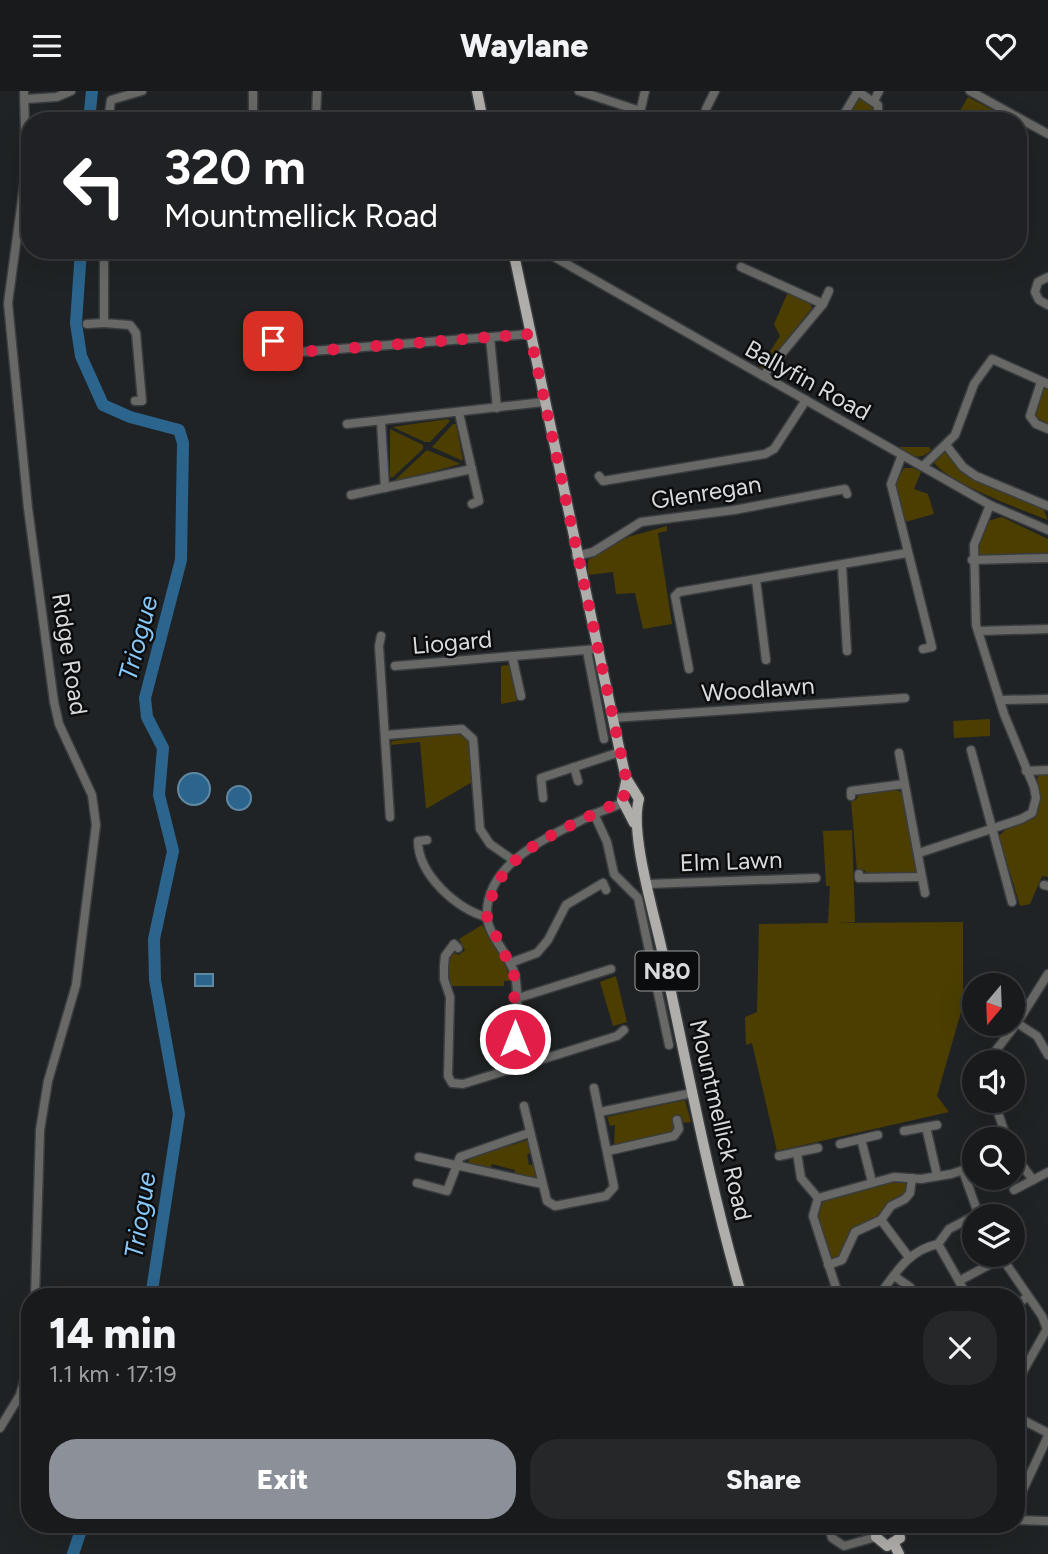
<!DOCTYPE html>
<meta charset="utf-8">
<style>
body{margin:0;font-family:Figtree,sans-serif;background:#252729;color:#f1f3f6;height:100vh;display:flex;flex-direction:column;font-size:26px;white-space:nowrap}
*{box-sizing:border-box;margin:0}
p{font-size:23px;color:#9fa1a3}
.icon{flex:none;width:38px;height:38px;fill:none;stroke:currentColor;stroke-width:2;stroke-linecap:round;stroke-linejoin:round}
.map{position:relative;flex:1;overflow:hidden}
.side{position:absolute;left:21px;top:1197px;width:1004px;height:245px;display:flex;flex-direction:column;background:#181a1c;border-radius:28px;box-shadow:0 7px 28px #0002,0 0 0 2px #36383b}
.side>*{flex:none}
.hud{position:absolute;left:21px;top:21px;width:1006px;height:147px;border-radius:28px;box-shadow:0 7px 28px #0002,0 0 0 2px #36383b;background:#202124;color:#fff;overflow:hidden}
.needle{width:46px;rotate:199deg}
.tools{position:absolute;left:962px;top:882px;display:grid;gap:14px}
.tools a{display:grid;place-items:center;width:63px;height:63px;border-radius:50%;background:#181a1c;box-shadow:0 7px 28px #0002,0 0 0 2px #36383b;font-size:35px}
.pin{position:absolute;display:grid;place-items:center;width:60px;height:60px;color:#fff;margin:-30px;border-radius:14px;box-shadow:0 4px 10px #0006}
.me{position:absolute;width:77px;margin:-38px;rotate:0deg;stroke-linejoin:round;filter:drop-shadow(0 0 5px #0008)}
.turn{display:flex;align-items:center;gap:24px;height:147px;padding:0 28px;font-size:32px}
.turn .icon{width:91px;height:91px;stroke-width:2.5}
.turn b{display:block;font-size:49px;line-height:60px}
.round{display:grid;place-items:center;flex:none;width:74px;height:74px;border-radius:28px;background:#252729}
.headline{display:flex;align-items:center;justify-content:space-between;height:119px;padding:0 28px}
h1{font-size:42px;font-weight:800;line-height:52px}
.button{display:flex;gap:14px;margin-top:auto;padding:14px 28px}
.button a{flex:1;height:80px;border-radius:28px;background:#8c9099;color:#fff;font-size:28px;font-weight:800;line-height:80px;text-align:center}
.button a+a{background:#252729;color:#f1f3f6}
header{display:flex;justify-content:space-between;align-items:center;height:91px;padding:0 28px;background:#181a1c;font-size:32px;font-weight:800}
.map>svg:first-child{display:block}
.green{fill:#4c3e00}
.water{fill:#2b658d;stroke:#5f88a5;stroke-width:2}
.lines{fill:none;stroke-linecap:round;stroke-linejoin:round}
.river{stroke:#2b658d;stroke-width:12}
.minor-casing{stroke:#3a3d3f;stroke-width:11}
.major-casing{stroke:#3a3d3f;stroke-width:13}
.minor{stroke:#686866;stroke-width:8}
.major{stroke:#afaeaa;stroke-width:10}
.route{stroke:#e11d48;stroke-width:12;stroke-dasharray:0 21.6}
.labels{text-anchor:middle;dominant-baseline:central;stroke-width:5;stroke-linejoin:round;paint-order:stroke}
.shield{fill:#0b0c0d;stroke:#9a9c9e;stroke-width:2}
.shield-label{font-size:23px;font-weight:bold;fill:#d8dadc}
.street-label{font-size:24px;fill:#d8dadc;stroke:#0b0c0d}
.water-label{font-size:26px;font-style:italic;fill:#88c8f9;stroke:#0b0c0d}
</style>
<header><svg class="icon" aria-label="menu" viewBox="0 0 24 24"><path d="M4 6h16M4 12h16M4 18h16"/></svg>Waylane<svg class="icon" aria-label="heart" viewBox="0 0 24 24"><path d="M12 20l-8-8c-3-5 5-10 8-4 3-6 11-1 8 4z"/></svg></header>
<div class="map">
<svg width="1048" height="1463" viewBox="0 0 1048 1463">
<rect width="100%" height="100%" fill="#202325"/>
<g class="green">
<path d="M860,6L875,15L871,30H846Z"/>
<path d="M968,6L1008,27V30H949L958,23Z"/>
<path d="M788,201L808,209L812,217L763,278L760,276L780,245L774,233Z"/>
<path d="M1048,296V333L1034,325L1042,298Z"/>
<path d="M448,328L450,330L430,351H425L392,336Z"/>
<path d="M453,333H456L463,370L432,356Z"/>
<path d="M390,338L423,354V358L392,387L390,385Z"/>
<path d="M898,356H929L931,359C920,371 909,365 898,356Z"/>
<path d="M427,359L461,373L396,390L395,389Z"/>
<path d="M943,361L950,363L970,385L1043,417L1048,429C1024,420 944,390 933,370Z"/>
<path d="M904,377H913L921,381L914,398L928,403L934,423L905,431L895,392Z"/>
<path d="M1002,426L1048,448V464H980L977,452L987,430Z"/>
<path d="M667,435V440L658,442L672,533L643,538L635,502L616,503L613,481L588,484V469L628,446Z"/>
<path d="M509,574L517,610L501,613V575Z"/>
<path d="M990,628V645L954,647L953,630Z"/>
<path d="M461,642L469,647L474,690L426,718L420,651L391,654L392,650Z"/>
<path d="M1045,681L1048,683V786L1042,785L1030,813L1020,815L999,745C1009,732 1028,735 1037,720C1045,707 1031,695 1040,682Z"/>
<path d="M893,698L903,702L919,777L916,782L870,785L864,779L857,780L851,710L856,709L859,703Z"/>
<path d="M852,739L855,831L838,832L963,831V914L937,1005L949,1021L777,1060L752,952L746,954L745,926L757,921L759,833L828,832L830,795H826L823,740Z"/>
<path d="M482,834L505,871L510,890H504V895H451L448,880L450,864L454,862L459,864L465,859L459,848Z"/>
<path d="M616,885L627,931L613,935L600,891Z"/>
<path d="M685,1009L691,1031L674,1033L672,1041L614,1054L615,1034L610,1035L607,1026Z"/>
<path d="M528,1049L532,1062L527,1063L529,1074L535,1073L536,1088L514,1084L515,1079L492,1073L490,1078L468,1072L470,1067Z"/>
<path d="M906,1091L908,1102L877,1126L854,1137L841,1167L832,1170L828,1167L818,1123L822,1111L880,1093Z"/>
</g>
<g class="water">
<circle cx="194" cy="698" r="16"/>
<circle cx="239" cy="707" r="12"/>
<rect x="195" y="883" width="18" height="12"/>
</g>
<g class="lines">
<g class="river">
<path d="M89,30L92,0"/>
<path d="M81,159L76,232L81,265L103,314L130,326L179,339L183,352L181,469L145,607L147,626L163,657L159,704L173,760L154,848L155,889L179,1023L151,1206"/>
<path d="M73,1463L83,1433"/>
</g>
<defs>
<g id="minor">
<path d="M24,0L26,79L8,212L28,417L54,611L59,633L92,704L96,734L76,894L48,990L40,1039L35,1206"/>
<path d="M579,0L640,20"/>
<path d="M857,0L878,14V30"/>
<path d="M970,0L1048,43"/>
<path d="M26,8L57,6L71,0"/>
<path d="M874,10L879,0"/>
<path d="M706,18L715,0"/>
<path d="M108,30L111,9L142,0"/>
<path d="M253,30V0"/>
<path d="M316,30L317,0"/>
<path d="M638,30L645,0"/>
<path d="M840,30L858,0"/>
<path d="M104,159V232L130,234L136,242L142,310H135"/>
<path d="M542,159L990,414L1048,439"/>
<path d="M514,165H546"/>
<path d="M741,176L823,213L763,285"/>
<path d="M1048,186L1038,191L1035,201L1039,209L1048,214"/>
<path d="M823,213L829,200"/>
<path d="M87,233L104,232"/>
<path d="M490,247L497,317"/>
<path d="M287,262L278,275L270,272L266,263L269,252L273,250L287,262L530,243"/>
<path d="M1041,291L1030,325L1036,333L1048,338"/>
<path d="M459,322L479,410L472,413"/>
<path d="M381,331L385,397"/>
<path d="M347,333L544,311"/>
<path d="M946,354L963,376L976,385L1048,415"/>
<path d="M902,364L891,393L932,556L923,558"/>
<path d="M923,375L955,344L974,293L992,268L1048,293"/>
<path d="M599,385L603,390L765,363L774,358L806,309"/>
<path d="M351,404L472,378"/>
<path d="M576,465L593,461L641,431L734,419L845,398L847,403"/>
<path d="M972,469L1048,467"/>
<path d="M842,475L847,560"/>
<path d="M756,489L766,569"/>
<path d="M979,540L1048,538"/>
<path d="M381,545L379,555L390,726"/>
<path d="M587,560L604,648"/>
<path d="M512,565L521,605"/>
<path d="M395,575L597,558"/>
<path d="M689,578L675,505L679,501L907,462"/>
<path d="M1000,609L1048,608"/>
<path d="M613,627L905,607"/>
<path d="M386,644L462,638L473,648L480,738L490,753L513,769"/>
<path d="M971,659L1012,811"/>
<path d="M899,662L925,802"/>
<path d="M574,676L578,690"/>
<path d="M1026,680L1048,679"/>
<path d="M851,705V700L904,693"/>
<path d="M543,707L541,687L620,661"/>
<path d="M623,712L594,723L607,751L614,783L638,807L669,954"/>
<path d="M427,749L418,750C418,783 457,819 487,826"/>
<path d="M919,762L1021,728L1032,722L1036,707L1034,696L1004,623L976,534L974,454L990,414"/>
<path d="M859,783V787L921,786"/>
<path d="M648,793L816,787"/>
<path d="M1044,794L1048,795"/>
<path d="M458,857L454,853L445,865L444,875V888L450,906L448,985L452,992L463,993L617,945L624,939"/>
<path d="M510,872L537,862L548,849L566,814L603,792L606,799"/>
<path d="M1048,883L1017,932L1037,945L1048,964"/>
<path d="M515,908L611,878"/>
<path d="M987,971L1017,932"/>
<path d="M516,976C512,946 521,913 515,884C510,864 489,846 487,826C484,770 555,743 594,723"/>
<path d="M994,1010L1007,1048"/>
<path d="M524,1015L547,1110L555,1115L606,1105L614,1096L594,997"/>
<path d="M600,1021L692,1002"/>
<path d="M926,1036L937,1084"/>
<path d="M904,1040L937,1034"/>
<path d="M861,1048L878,1044"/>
<path d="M840,1053L861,1048L872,1091"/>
<path d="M608,1060L674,1045L679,1038L677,1029"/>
<path d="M797,1062L801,1087L818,1107"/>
<path d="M1013,1062L1033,1089"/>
<path d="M779,1065L818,1057"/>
<path d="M419,1066L542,1093"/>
<path d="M963,1080L979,1125"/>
<path d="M417,1092L447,1100L460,1066L529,1042"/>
<path d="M1014,1099L1048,1081"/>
<path d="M818,1107L894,1086L921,1088L951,1083L975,1075"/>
<path d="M818,1107L813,1125L839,1206"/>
<path d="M881,1129L908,1165"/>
<path d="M938,1153L959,1190L1002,1167"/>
<path d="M1000,1164L1042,1225L1047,1238L1017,1291"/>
<path d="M828,1174L842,1169L855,1141L881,1129L891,1115L905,1108L910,1102L912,1087"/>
<path d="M894,1185L910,1196L915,1206"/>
<path d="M959,1190L967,1206"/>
<path d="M820,1206V1203L836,1198"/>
<path d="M878,1206C896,1182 907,1160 938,1153L949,1138L978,1123"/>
<path d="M1017,1214L1027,1206"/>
<path d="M1017,1326L1048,1342"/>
<path d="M0,1337L20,1304L30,1270"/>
<path d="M1017,1429L1048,1430"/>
<path d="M1021,1429L1022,1401L1048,1345"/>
<path d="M828,1433L832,1447L844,1455L876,1446"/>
<path d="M901,1439L960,1433"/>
</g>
<g id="major">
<path d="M477,0L483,30"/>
<path d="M513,159L620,661L626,687L639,708C629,742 655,825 663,864C688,978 709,1093 742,1206"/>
<path d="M626,691L622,709L634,732"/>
<path d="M879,1433L876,1446L887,1455L900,1447L897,1433"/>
<path d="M894,1453L899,1463"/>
</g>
</defs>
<use href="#minor" class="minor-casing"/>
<use href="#major" class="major-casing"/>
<use href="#minor" class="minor"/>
<use href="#major" class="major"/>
</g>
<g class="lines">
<path class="route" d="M273,250L287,262L530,243L626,687L623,712C608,714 591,725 577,731C533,753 494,773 487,826L514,883L515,948"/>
</g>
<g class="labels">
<rect class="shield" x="635.5" y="860.5" width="63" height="39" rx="5"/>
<g class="shield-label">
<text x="667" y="880">N80</text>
</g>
<g class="street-label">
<text transform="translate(808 289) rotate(29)">Ballyfin Road</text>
<text transform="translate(706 401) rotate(-9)">Glenregan</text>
<text transform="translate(452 551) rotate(-5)">Liogard</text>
<text transform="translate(70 563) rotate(81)">Ridge Road</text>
<text transform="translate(758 598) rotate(-4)">Woodlawn</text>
<text transform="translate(731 770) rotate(-2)">Elm Lawn</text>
<text transform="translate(721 1029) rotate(77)">Mountmellick Road</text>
</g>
<g class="water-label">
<text transform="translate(138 547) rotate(-75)">Triogue</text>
<text transform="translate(140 1124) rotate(-81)">Triogue</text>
</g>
</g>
</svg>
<div class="tools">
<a><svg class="needle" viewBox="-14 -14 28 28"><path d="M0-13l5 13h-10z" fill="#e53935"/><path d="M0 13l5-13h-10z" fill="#9fa1a3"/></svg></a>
<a><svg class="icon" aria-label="sound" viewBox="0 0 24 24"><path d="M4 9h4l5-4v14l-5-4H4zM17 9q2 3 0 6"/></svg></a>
<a><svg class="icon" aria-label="search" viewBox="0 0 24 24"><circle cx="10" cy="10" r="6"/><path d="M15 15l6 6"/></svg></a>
<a><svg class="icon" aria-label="layers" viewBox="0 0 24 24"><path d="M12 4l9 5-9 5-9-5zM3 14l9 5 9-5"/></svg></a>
</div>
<div class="pin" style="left:273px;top:250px;background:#d93025"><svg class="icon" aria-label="arrive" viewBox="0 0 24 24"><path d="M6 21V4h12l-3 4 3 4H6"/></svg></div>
<svg class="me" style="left:515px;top:948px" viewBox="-20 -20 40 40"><circle r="17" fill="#e11d48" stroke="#fff" stroke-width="3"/><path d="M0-11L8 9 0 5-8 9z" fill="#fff"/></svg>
<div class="hud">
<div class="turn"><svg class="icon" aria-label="left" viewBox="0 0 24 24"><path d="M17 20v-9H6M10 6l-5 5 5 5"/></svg><div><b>320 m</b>Mountmellick Road</div></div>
</div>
<section class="side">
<div class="headline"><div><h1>14 min</h1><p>1.1 km · 17:19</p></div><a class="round"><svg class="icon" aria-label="close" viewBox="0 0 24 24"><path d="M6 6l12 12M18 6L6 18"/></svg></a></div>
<div class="button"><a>Exit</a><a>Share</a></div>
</section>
</div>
